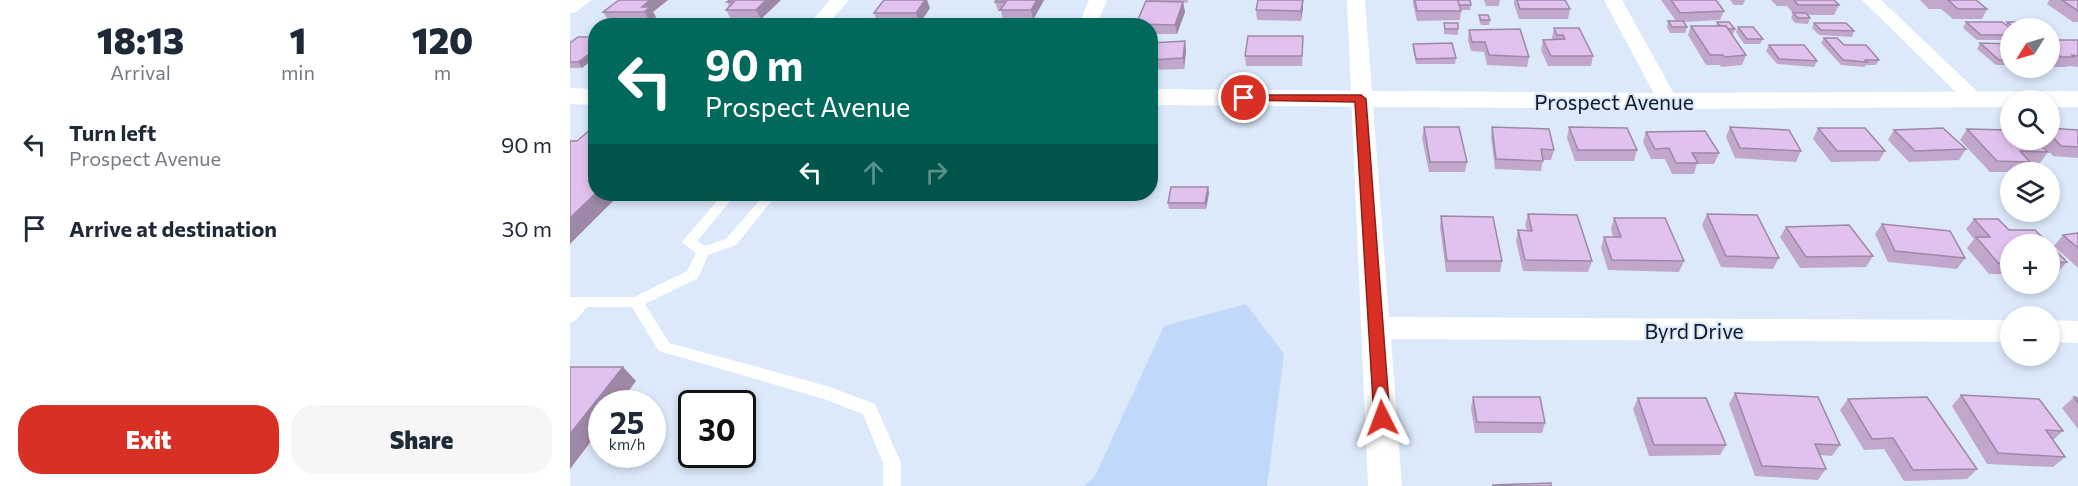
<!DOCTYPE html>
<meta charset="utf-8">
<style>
body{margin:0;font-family:Commissioner,sans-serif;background:#f6f6f7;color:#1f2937;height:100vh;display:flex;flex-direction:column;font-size:22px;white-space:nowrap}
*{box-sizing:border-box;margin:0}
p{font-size:20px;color:#747a83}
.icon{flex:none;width:33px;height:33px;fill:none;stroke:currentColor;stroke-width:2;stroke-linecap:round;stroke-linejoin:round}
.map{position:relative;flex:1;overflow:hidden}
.details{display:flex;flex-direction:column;background:#fff;width:570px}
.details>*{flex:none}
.hud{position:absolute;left:18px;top:18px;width:570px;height:183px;border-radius:24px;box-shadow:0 3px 9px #0003;background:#00695c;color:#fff;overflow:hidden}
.needle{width:39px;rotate:233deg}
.controls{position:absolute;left:1430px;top:18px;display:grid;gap:12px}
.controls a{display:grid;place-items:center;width:60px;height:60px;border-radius:50%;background:#fff;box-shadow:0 3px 9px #0003;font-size:30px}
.speed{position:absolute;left:18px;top:390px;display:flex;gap:12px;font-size:30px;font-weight:700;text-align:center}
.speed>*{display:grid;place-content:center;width:78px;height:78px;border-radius:50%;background:#fff;box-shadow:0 3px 9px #0003;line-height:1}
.speed small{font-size:15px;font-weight:400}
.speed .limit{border:3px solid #111;border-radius:9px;background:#fff;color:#111}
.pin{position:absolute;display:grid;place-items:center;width:51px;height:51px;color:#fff;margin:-26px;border:3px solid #fff;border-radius:50%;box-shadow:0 2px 6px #0007}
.me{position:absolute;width:66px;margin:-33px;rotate:357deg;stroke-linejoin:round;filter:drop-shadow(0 0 4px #0008)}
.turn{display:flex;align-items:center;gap:21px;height:126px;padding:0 18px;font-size:27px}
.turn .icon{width:78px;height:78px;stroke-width:2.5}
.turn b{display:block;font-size:42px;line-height:51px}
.lanes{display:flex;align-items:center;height:57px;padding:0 18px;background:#0003;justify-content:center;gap:30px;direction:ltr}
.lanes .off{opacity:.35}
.eta{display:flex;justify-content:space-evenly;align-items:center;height:102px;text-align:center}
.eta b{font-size:36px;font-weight:800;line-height:42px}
.cta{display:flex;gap:12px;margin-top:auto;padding:12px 18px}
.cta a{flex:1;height:69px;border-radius:24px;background:#d93025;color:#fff;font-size:24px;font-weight:800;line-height:69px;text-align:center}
.cta a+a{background:#f6f6f7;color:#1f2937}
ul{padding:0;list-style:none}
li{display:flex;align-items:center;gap:18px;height:84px;padding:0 18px}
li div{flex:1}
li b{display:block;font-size:22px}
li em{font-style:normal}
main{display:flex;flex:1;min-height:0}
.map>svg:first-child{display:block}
.green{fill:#c0d8f9}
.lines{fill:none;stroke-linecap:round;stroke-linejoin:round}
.lane{fill:#fff;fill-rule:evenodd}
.street{fill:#fff;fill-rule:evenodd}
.secondary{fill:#fff;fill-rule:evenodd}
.wall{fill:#c2a7cd}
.shaded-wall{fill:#9e88a7}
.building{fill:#e1c2ee;stroke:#9e88a7;stroke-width:1.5}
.route{fill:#d93025;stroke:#8d1f18;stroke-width:1.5}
.labels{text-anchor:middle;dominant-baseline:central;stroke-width:4.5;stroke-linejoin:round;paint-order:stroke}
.street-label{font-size:21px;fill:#0f1b2a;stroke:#dce9fa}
</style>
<main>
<section class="details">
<div class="eta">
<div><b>18:13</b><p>Arrival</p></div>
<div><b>1</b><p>min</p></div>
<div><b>120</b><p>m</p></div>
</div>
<ul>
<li><svg class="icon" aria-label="left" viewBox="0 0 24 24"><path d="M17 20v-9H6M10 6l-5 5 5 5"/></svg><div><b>Turn left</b><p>Prospect Avenue</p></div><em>90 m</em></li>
<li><svg class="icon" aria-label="arrive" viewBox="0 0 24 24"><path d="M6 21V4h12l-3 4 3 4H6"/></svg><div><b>Arrive at destination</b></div><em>30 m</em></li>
</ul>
<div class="cta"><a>Exit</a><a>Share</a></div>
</section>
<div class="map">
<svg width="1508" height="486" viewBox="0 0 1508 486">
<rect width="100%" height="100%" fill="#dce9fa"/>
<path class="green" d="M676,304L714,354L697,486H513L524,478L594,326Z"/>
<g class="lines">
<path class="lane" d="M153,194H166L127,241L135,246L156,239L195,194H207L166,245L138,255L128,278L75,304L99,343L257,386L305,404L331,463V486H313V463L293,414L254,399L89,351L62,307H17L5,321L0,323V297H64L117,271L126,253L112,242Z"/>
<g class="street">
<path d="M0,0H21L6,12L0,13Z"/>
<path d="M260,0H279L256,26H237Z"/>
<path d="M519,0H537L526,26H508Z"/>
<path d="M777,0H795L819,317L1440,320V342L821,339L832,486H798Z"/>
<path d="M1034,0H1052L1108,101L1105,105L1098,107L1091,105L1088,101Z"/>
<path d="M1292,0H1311L1411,95L1414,99L1411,103L1404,105L1397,103Z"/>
<path d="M1479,320L1508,321V343L1479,342Z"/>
</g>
<g class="secondary">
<path d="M0,88L26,89V105L0,104Z"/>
<path d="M580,89L1098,93L1508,91V107H1479V100H1440V107L1098,109L580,105Z"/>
</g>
</g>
<g class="wall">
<path d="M211,0L191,19H161L156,10L159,7L157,2Z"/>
<path d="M426,0H474L463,20H433L431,11H428L425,2Z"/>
<path d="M579,0H618L617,3L613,2L615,12L607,34H580V26H567L566,24L579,1Z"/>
<path d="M733,0V8L731,21L687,20L686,10Z"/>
<path d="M843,0H900L901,5L900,10H891L890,20L847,21L843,4Z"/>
<path d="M914,0H935H930L929,6H916Z"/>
<path d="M944,0H995L1000,9L998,19H949L944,4Z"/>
<path d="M1091,0H1146L1154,11L1150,20L1114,22L1117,27L1115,33H1100L1097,27L1098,21H1106Z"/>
<path d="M1160,0H1175L1173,5H1164Z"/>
<path d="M1201,0H1264L1269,5L1264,15H1237L1240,18L1238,24L1225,23L1221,18L1223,13L1217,6H1207Z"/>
<path d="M1350,0H1406L1417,9L1412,19H1383L1371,9H1359Z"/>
<path d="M1479,0H1508V22H1503L1477,4Z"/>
<path d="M360,8L350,23H308L304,13Z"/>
<path d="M33,12H83L86,17L80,22H39Z"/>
<path d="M909,15L920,20L919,25H911L909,20Z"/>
<path d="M1147,22L1165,29L1163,34H1162L1176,55L1172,65L1151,67L1150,65H1136L1118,35L1121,26H1146Z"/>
<path d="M1396,22L1435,25L1437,22L1457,28H1440V40H1407L1393,28Z"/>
<path d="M874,23L888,29V35L874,34Z"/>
<path d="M1244,23L1284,31L1282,37L1249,35L1242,28Z"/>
<path d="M1168,27L1193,39L1190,44H1174L1166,32Z"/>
<path d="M984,28L1023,56L1021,66H978L971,50L973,40H982V38Z"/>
<path d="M899,30L959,57L957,67L917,65L914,52L901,51L898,40Z"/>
<path d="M733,36L732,66H676L675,56Z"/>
<path d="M1479,37L1485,40H1508V67L1498,66L1497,67H1484L1479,63Z"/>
<path d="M1254,38L1274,45L1309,60L1306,65H1296L1294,67L1271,65L1251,43Z"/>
<path d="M615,41L616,51L614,69L580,70V43Z"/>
<path d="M0,43L12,68H0Z"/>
<path d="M1410,43L1440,44V65H1426L1407,49Z"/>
<path d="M843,44L886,58L885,64H846L843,49Z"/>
<path d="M1199,45L1247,61L1244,67L1207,64L1196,51Z"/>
<path d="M854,127L897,162L895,172H859L852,138Z"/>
<path d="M922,127L984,150L981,160H973L971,171L925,169L921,137Z"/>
<path d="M999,127L1067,150L1064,161H1005L997,138Z"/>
<path d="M1160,127L1231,151L1226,162L1165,158L1156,137Z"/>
<path d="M1248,128L1315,151L1309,161L1261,162L1243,139Z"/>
<path d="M1479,128L1508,130V158L1483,156L1468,140H1479Z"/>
<path d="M1397,129L1478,152L1470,163L1459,162L1452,172H1420L1390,140Z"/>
<path d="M1324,130L1396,149L1389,160L1339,162L1318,140Z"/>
<path d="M1076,132L1149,153L1144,164H1127L1124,174H1102L1095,159H1081L1073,142Z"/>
<path d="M638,187L639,193L636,209H599L598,203Z"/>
<path d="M958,214L1022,261L1018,272L953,271L946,241L948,230L957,231L955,225Z"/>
<path d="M1137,214L1209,258L1203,269L1151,267L1132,225Z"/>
<path d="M871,216L932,261L930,272H876L870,227Z"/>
<path d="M1044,218L1114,261L1109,272L1038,270L1031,248L1034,237H1043L1041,229Z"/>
<path d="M1404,219H1428L1439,230H1465L1497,262L1487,273H1479V244H1440V274H1419L1397,248L1404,239L1396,229Z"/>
<path d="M1312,224L1395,258L1387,269L1318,262L1305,234Z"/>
<path d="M1216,227L1303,256L1296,267L1230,268L1210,237Z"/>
<path d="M1508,233V268L1484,246L1493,235Z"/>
<path d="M1165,393L1270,445L1262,456L1250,455L1256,469L1248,480L1185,476L1159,404Z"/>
<path d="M1391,395L1493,431L1483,440L1495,457L1483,467L1417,464L1382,406Z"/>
<path d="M903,397L975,423L972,433H905L901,408Z"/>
<path d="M1504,397L1508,398V429L1492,408Z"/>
<path d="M1068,398L1156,445L1150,455L1079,456L1063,409Z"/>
<path d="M1278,399L1407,469L1397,479L1334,481L1314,449L1294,450L1270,410Z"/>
</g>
<g class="shaded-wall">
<path d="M80,0H98L83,12L86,17L80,22L72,7Z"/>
<path d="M196,0H211L191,19L186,10Z"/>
<path d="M355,0H357L360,8L350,23L346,13Z"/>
<path d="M467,0H474L463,20L461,10Z"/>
<path d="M733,0V8L731,21V11Z"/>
<path d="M613,2L615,12L607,34L605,25Z"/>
<path d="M615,41L616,51L614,69L613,58Z"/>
<path d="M26,49V57L12,68L8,62Z"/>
<path d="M638,187L639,193L636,209L635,203Z"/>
<path d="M26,193V194H50L0,244V218Z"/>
<path d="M53,367L66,381L49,404H32V427L0,469V434Z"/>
</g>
<g class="building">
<path d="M49,0H80L72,7H80L74,12H33Z"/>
<path d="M160,0H196L186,10H156L164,2H157Z"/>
<path d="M314,0H355L346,13H304Z"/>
<path d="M426,0H467L461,10H430L436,2H425Z"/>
<path d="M688,0H733L731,11L686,10Z"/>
<path d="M845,0H888L891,11H847Z"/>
<path d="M888,0H900L901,5H889Z"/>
<path d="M947,0H995L1000,9H950Z"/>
<path d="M1101,0H1146L1154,11L1110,13Z"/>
<path d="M1224,0H1264L1269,5H1228Z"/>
<path d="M1378,0H1406L1417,9H1388Z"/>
<path d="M1492,0H1508V11Z"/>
<path d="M576,1L613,2L605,25L566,24Z"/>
<path d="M1223,13H1236L1240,18H1228Z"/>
<path d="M909,15H918L920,20H911Z"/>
<path d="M1098,21H1113L1117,27H1102Z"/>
<path d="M1147,22H1159L1165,29H1158L1156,26H1150Z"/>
<path d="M1396,22H1432L1440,28V35H1411Z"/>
<path d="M1437,22H1449L1457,28H1445Z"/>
<path d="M874,23H888V29H875Z"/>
<path d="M1244,23H1276L1284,31L1251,30Z"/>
<path d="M1121,26H1156L1176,55L1155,57L1153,55H1140Z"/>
<path d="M1168,27H1183L1193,39H1177Z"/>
<path d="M984,28H1009L1023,56H981L973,40L995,39L993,35H987Z"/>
<path d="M950,29L959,57L919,55L915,42H902L899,30Z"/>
<path d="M678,36H733L732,56H675Z"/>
<path d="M8,37H26V49L8,62H0V43Z"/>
<path d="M1479,37H1481L1485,40H1508V56L1502,55L1504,57H1491L1479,47Z"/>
<path d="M1254,38H1267L1274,45H1296L1309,60H1295L1297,62L1273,60Z"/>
<path d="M615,41L613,58L580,60V43Z"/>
<path d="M882,43L886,58L846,59L843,44Z"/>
<path d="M1410,43L1440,44V60H1429Z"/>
<path d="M1199,45H1234L1247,61L1209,59Z"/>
<path d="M854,127H889L897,162H860Z"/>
<path d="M922,127L979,129L984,150L971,149L973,161L926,159Z"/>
<path d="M999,127L1057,128L1067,150H1008Z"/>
<path d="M1160,127L1219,130L1231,151L1170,148Z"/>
<path d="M1248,128H1295L1315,151H1267Z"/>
<path d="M1373,128L1396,149L1345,151L1324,130Z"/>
<path d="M1479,128L1508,130V147L1491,146L1479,133Z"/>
<path d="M21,129H26V193L0,218V141H7Z"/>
<path d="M1397,129L1440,130V140H1465L1478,152L1450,151L1460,162L1427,161Z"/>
<path d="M1135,131L1149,153H1122L1128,163H1106L1099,148L1085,149L1076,132Z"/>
<path d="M601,187H638L635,203H598Z"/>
<path d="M958,214L1007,215L1022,261L955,260L948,230L962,231Z"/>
<path d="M1137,214L1187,215L1209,258L1156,256Z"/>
<path d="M871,216L923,217L932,261H877Z"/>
<path d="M1044,218H1095L1114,261L1042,260L1034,237H1051Z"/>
<path d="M1404,219H1428L1439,230H1465L1497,262L1479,263V244H1440V263H1428L1406,237H1420Z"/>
<path d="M1312,224L1380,231L1395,258L1325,251Z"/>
<path d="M1279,225L1303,256L1236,257L1216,227Z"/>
<path d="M1508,233V248L1493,235Z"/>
<path d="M0,367H53L0,434Z"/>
<path d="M1165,393L1248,397L1270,445L1245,444L1256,469L1192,466Z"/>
<path d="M1391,395L1469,399L1493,431L1476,430L1495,457L1428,453Z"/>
<path d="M903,397H970L975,423L907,422Z"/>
<path d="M1357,397L1407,469L1343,470L1323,438L1302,439L1278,399Z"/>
<path d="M1504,397L1508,398V403Z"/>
<path d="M1068,398H1136L1156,445H1084Z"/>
<path d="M981,483V486H923V485Z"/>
</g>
<path class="route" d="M674,95H791L796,99L820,418L818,423L812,425L806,423L804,418L785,102L670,100L668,98Z"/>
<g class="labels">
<g class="street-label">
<text x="1044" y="101">Prospect Avenue</text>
<text x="1124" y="330">Byrd Drive</text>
</g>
</g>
</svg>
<div class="controls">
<a><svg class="needle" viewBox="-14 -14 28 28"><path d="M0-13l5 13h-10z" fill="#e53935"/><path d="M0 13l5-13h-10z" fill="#747a83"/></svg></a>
<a><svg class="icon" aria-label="search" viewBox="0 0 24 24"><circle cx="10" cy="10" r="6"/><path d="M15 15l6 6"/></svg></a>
<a><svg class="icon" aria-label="layers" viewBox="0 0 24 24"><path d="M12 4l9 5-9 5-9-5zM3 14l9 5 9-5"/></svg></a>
<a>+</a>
<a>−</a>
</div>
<div class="speed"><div>25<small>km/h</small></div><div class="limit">30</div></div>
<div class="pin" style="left:674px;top:98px;background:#d93025"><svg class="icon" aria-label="arrive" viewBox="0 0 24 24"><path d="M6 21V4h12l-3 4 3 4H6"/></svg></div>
<svg class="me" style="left:812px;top:418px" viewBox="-20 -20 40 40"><path d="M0-17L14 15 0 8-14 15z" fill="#d93025" stroke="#fff" stroke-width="4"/></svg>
<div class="hud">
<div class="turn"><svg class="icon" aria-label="left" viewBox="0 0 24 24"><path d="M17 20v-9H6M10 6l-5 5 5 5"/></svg><div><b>90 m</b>Prospect Avenue</div></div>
<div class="lanes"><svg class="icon" aria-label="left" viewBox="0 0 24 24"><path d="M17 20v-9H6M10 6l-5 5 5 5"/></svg><svg class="icon off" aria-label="ahead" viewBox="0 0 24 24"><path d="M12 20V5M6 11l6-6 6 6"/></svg><svg class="icon off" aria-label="right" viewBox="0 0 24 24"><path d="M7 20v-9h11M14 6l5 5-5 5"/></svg></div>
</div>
</div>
</main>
